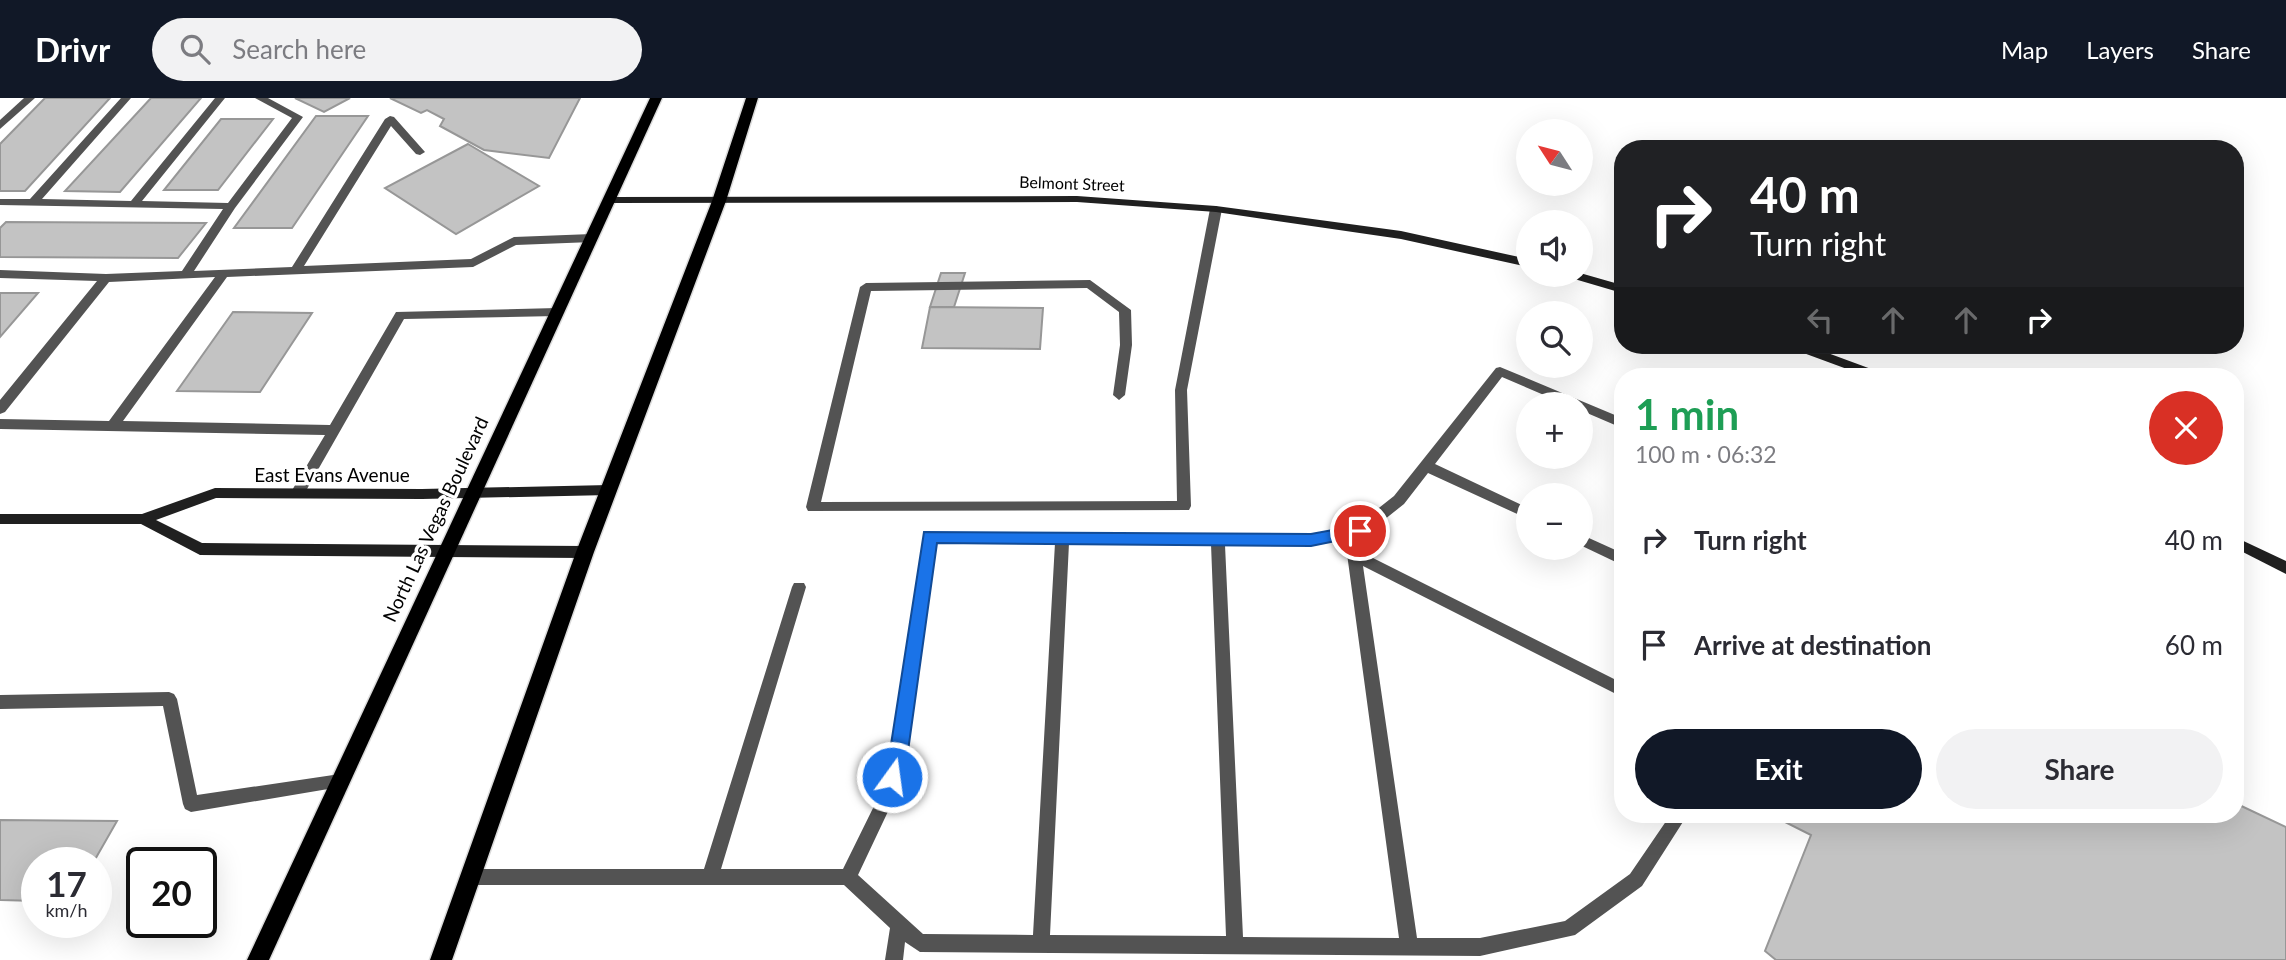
<!DOCTYPE html>
<meta charset="utf-8">
<style>
body{margin:0;font-family:Lato,sans-serif;background:#f2f2f3;color:#2b2b33;height:100vh;display:flex;flex-direction:column;font-size:26px;white-space:nowrap}
*{box-sizing:border-box;margin:0}
p{font-size:23px;color:#7c7c81}
.icon{flex:none;width:38px;height:38px;fill:none;stroke:currentColor;stroke-width:2;stroke-linecap:round;stroke-linejoin:round}
.map{position:relative;flex:1;overflow:hidden}
.details{position:absolute;left:1614px;top:270px;width:630px;height:455px;display:flex;flex-direction:column;background:#fff;border-radius:28px;box-shadow:0 7px 28px #0002}
.details>*{flex:none}
.hud{position:absolute;left:1614px;top:42px;width:630px;height:214px;border-radius:28px;box-shadow:0 7px 28px #0002;background:#202124;color:#fff;overflow:hidden}
.needle{width:46px;rotate:306deg}
.fabs{position:absolute;left:1516px;top:21px;display:grid;gap:14px}
.fabs a{display:grid;place-items:center;width:77px;height:77px;border-radius:50%;background:#fff;box-shadow:0 7px 28px #0002;font-size:35px}
.speed{position:absolute;left:21px;top:749px;display:flex;gap:14px;font-size:35px;font-weight:700;text-align:center}
.speed>*{display:grid;place-content:center;width:91px;height:91px;border-radius:50%;background:#fff;box-shadow:0 7px 28px #0002;line-height:1}
.speed small{font-size:18px;font-weight:400}
.speed .limit{border:4px solid #111;border-radius:10px;background:#fff;color:#111}
.pin{position:absolute;display:grid;place-items:center;width:60px;height:60px;color:#fff;margin:-30px;border:4px solid #fff;border-radius:50%;box-shadow:0 2px 7px #0007}
.me{position:absolute;width:77px;margin:-38px;rotate:14deg;stroke-linejoin:round;filter:drop-shadow(0 0 5px #0008)}
.turn{display:flex;align-items:center;gap:24px;height:147px;padding:0 21px;font-size:32px}
.turn .icon{width:91px;height:91px;stroke-width:2.5}
.turn b{display:block;font-size:49px;line-height:60px}
.lanes{display:flex;align-items:center;height:66px;padding:0 21px;background:#0003;justify-content:center;gap:35px;direction:ltr}
.lanes .off{opacity:.35}
.round{display:grid;place-items:center;flex:none;width:74px;height:74px;border-radius:37px;background:#f2f2f3}
.overview{display:flex;align-items:center;justify-content:space-between;height:119px;padding:0 21px}
h1{font-size:42px;font-weight:700;line-height:52px;color:#1e9e55}
.cta{display:flex;gap:14px;margin-top:auto;padding:14px 21px}
.cta a{flex:1;height:80px;border-radius:42px;background:#111827;color:#fff;font-size:28px;font-weight:700;line-height:80px;text-align:center}
.cta a+a{background:#f2f2f3;color:#2b2b33}
ul{padding:0;list-style:none}
li{display:flex;align-items:center;gap:21px;height:105px;padding:0 21px}
li div{flex:1}
li b{display:block;font-size:26px}
li em{font-style:normal}
header{display:flex;align-items:center;gap:42px;box-sizing:border-box;height:98px;padding:0 35px;background:#111827;color:#fff}
header strong{font-size:33px}
nav{display:flex;gap:38px;margin-inline-start:auto;font-size:24px}
.search{width:490px;height:63px;background:#f2f2f3;display:flex;align-items:center;gap:18px;box-sizing:border-box;padding:0 24px;border-radius:38px;color:#7c7c81;font-size:26px}
.map>svg:first-child{display:block}
.building{fill:#c3c3c3;stroke:#979797;stroke-width:2}
.lines{fill:none;stroke-linecap:round;stroke-linejoin:round}
.primary-casing{stroke:#dbdbdb;stroke-width:3}
.lane{fill:#535353;fill-rule:evenodd}
.secondary{fill:#202020;fill-rule:evenodd}
.primary{fill:#000;fill-rule:evenodd}
.route{fill:#1a73e8;stroke:#114b97;stroke-width:2}
.labels{text-anchor:middle;dominant-baseline:central;stroke-width:7;stroke-linejoin:round;paint-order:stroke}
.far-street-label{font-size:16px;fill:#000;stroke:#fff}
.street-label{font-size:19px;fill:#000;stroke:#fff}
</style>
<header>
<strong>Drivr</strong>
<div class="search"><svg class="icon" aria-label="search" viewBox="0 0 24 24"><circle cx="10" cy="10" r="6"/><path d="M15 15l6 6"/></svg>Search here</div>
<nav><a>Map</a><a>Layers</a><a>Share</a></nav>
</header>
<div class="map">
<svg width="2286" height="862" viewBox="0 0 2286 862">
<rect width="100%" height="100%" fill="#fff"/>
<g class="building">
<path d="M45,0H110L25,93H0V46Z"/>
<path d="M151,0H201L120,94L65,93Z"/>
<path d="M295,0H350L324,14Z"/>
<path d="M390,0H580L549,60L484,52L440,28L444,21L427,12L421,15Z"/>
<path d="M316,18H368L292,130H234Z"/>
<path d="M221,21H273L218,92H164Z"/>
<path d="M468,46L539,88L456,136L385,90Z"/>
<path d="M6,124L206,125L178,160L0,159V130Z"/>
<path d="M941,175H965L954,209H930Z"/>
<path d="M0,195H38L0,239Z"/>
<path d="M930,209L1043,210L1040,251L922,250Z"/>
<path d="M233,214L312,215L260,294L177,293Z"/>
<path d="M2235,705L2286,729V862H1776L1765,853L1811,737L1785,724L1788,716H2235Z"/>
<path d="M0,722L117,723L93,765H37V803L0,802Z"/>
</g>
<g class="lines">
<defs>
<g id="primary">
<path d="M650,0H662L269,862H247Z"/>
<path d="M746,0H758L726,103L594,454L452,862H430L576,454L712,103Z"/>
</g>
</defs>
<use href="#primary" class="primary-casing"/>
<g class="lane">
<path d="M24,0H35L0,31V22Z"/>
<path d="M121,0H131L42,101L131,103L215,0H225L142,103L228,105L292,20L255,0H268L303,19L235,110L194,173L292,169L385,21L390,18L394,19L425,54L420,57L416,56L391,28L304,168L471,161L514,139L592,136L598,140L592,144L516,147L473,169L227,179L123,323L330,327L396,214L557,210L563,214L557,218L404,221L303,398L298,399L291,394L325,337L0,331V321L109,323L215,179L109,184L5,314L0,316V302L97,183L0,180V172L106,176L182,173L223,111L0,107V101H30Z"/>
<path d="M1216,108L1222,111L1187,292L1191,408L1189,412L808,413L806,409L860,189L866,185L1090,182L1131,212L1132,247L1125,297L1119,302L1113,297L1120,247L1119,214L1087,190L871,193L821,404L1177,403L1175,292L1210,111Z"/>
<path d="M1500,269L1622,320V330L1580,312V306H1565L1502,279L1435,366L1528,410V421L1428,375L1404,406L1365,437L1359,439L1361,454L1622,585V599L1363,468L1417,840H1480L1565,823L1630,776L1671,716H1688L1642,788L1575,837L1480,858L920,854L905,844L903,862H885L890,830L844,787H470L464,785L461,779L464,773L470,771H704L792,489L794,485H804L806,489L721,771H843L876,704L891,653L925,434L1311,436L1356,428L1394,398L1496,270ZM1345,441L1399,840L1243,839L1225,447L1311,448ZM936,444L1055,445L1033,837L923,836L858,777L892,705L907,653ZM1069,445L1211,446L1226,838L1050,837Z"/>
<path d="M1580,436L1622,455V467L1580,447Z"/>
<path d="M169,594L174,596L177,601L197,697L340,676L346,678L348,683L346,688L191,714L185,711L183,706L163,608L0,611V597Z"/>
</g>
<g class="secondary">
<path d="M1077,98L1216,108L1401,133L1528,161V169L1401,141L1216,114L1077,104L610,105L604,102L610,99Z"/>
<path d="M1580,175L1622,187V195L1571,180L1569,177H1580Z"/>
<path d="M1788,247H1806L1882,275L1884,278H1866L1790,250Z"/>
<path d="M609,387L616,392L609,397L422,401L216,400L156,422L202,445L585,448L590,450L592,454L590,458L585,460L200,457L141,426H0V416H142L215,390L422,391Z"/>
<path d="M2235,439L2286,463V476L2235,450Z"/>
</g>
<use href="#primary" class="primary"/>
</g>
<path class="route" d="M1360,427L1365,429L1368,433L1365,437L1311,448L937,445L908,653L898,685L892,688L885,685L883,679L890,653L924,434L1311,436Z"/>
<g class="labels">
<g class="far-street-label">
<text transform="translate(1072 85) rotate(2)">Belmont Street</text>
</g>
<g class="street-label">
<text x="332" y="376">East Evans Avenue</text>
<text transform="translate(435 421) rotate(-65)">North Las Vegas Boulevard</text>
</g>
</g>
</svg>
<div class="fabs">
<a><svg class="needle" viewBox="-14 -14 28 28"><path d="M0-13l5 13h-10z" fill="#e53935"/><path d="M0 13l5-13h-10z" fill="#7c7c81"/></svg></a>
<a><svg class="icon" aria-label="sound" viewBox="0 0 24 24"><path d="M4 9h4l5-4v14l-5-4H4zM17 9q2 3 0 6"/></svg></a>
<a><svg class="icon" aria-label="search" viewBox="0 0 24 24"><circle cx="10" cy="10" r="6"/><path d="M15 15l6 6"/></svg></a>
<a>+</a>
<a>−</a>
</div>
<div class="speed"><div>17<small>km/h</small></div><div class="limit">20</div></div>
<div class="pin" style="left:1360px;top:433px;background:#d93025"><svg class="icon" aria-label="arrive" viewBox="0 0 24 24"><path d="M6 21V4h12l-3 4 3 4H6"/></svg></div>
<svg class="me" style="left:892px;top:679px" viewBox="-20 -20 40 40"><circle r="17" fill="#1a73e8" stroke="#fff" stroke-width="3"/><path d="M0-11L8 9 0 5-8 9z" fill="#fff"/></svg>
<div class="hud">
<div class="turn"><svg class="icon" aria-label="right" viewBox="0 0 24 24"><path d="M7 20v-9h11M14 6l5 5-5 5"/></svg><div><b>40 m</b>Turn right</div></div>
<div class="lanes"><svg class="icon off" aria-label="left" viewBox="0 0 24 24"><path d="M17 20v-9H6M10 6l-5 5 5 5"/></svg><svg class="icon off" aria-label="ahead" viewBox="0 0 24 24"><path d="M12 20V5M6 11l6-6 6 6"/></svg><svg class="icon off" aria-label="ahead" viewBox="0 0 24 24"><path d="M12 20V5M6 11l6-6 6 6"/></svg><svg class="icon" aria-label="right" viewBox="0 0 24 24"><path d="M7 20v-9h11M14 6l5 5-5 5"/></svg></div>
</div>
<section class="details">
<div class="overview"><div><h1>1 min</h1><p>100 m · 06:32</p></div><a class="round" style="background:#d93025;color:#fff"><svg class="icon" aria-label="close" viewBox="0 0 24 24"><path d="M6 6l12 12M18 6L6 18"/></svg></a></div>
<ul>
<li><svg class="icon" aria-label="right" viewBox="0 0 24 24"><path d="M7 20v-9h11M14 6l5 5-5 5"/></svg><div><b>Turn right</b></div><em>40 m</em></li>
<li><svg class="icon" aria-label="arrive" viewBox="0 0 24 24"><path d="M6 21V4h12l-3 4 3 4H6"/></svg><div><b>Arrive at destination</b></div><em>60 m</em></li>
</ul>
<div class="cta"><a>Exit</a><a>Share</a></div>
</section>
</div>
